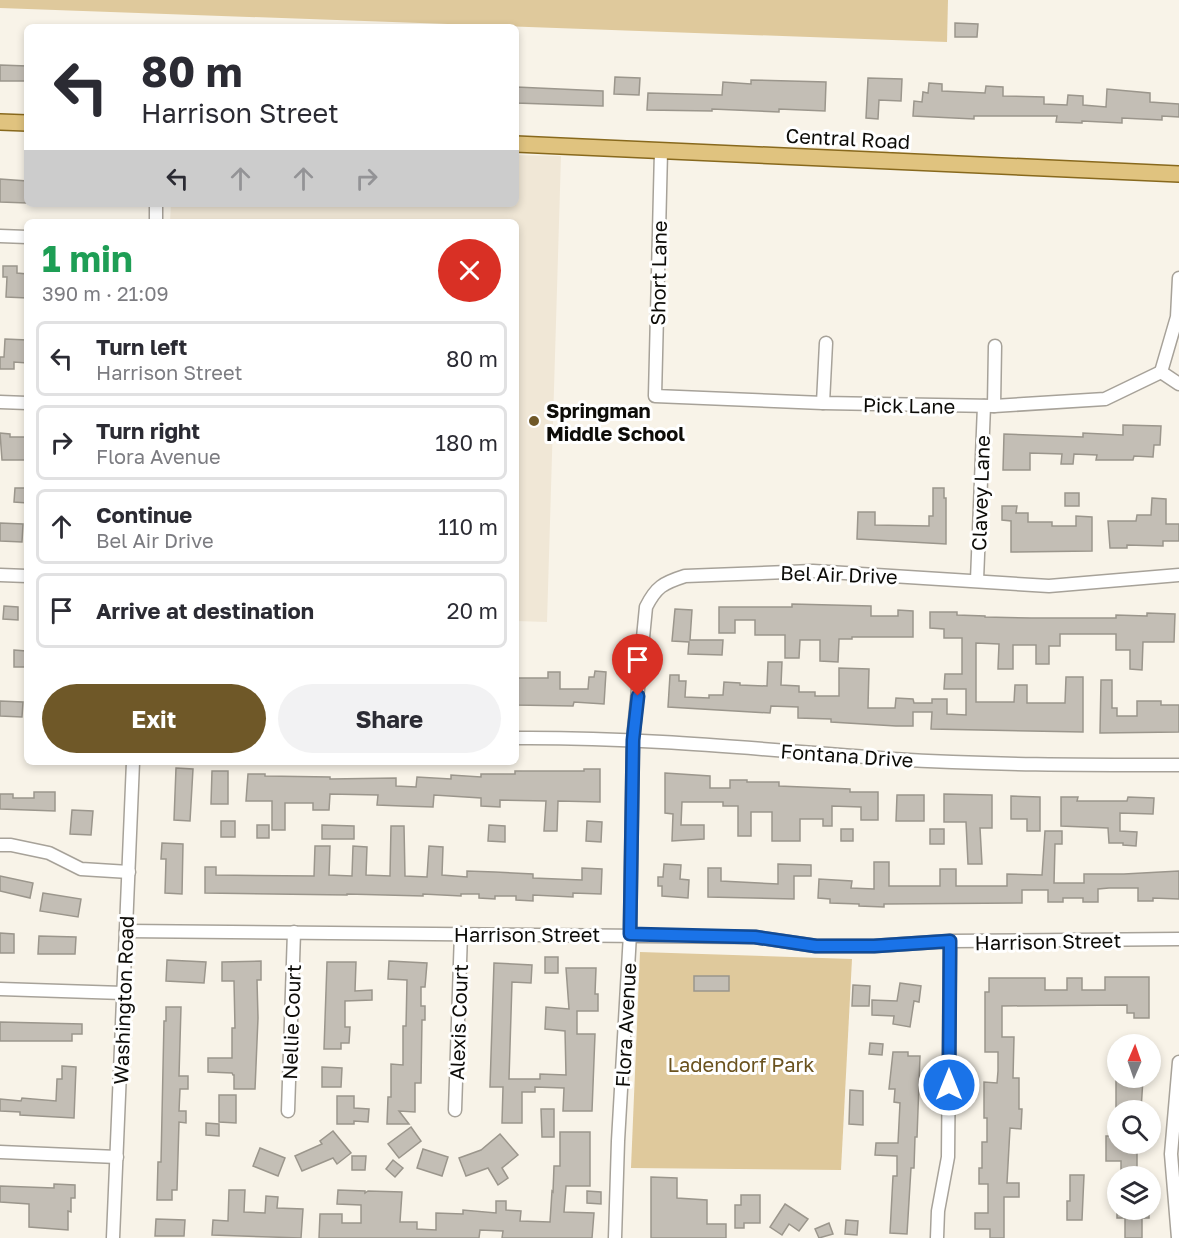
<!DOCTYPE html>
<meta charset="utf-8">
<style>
body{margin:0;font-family:"Golos Text",sans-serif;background:#f2f2f3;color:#2b2b33;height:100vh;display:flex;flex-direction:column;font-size:22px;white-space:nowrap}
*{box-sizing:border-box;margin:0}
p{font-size:20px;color:#7c7c81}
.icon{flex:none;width:33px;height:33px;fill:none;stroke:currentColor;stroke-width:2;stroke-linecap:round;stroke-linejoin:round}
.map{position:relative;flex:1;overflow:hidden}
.sheet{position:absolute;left:24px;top:219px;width:495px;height:546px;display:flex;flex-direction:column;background:#fff;border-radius:9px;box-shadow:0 3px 9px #0003}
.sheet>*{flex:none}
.top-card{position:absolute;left:24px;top:24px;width:495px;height:183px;border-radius:9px;box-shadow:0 3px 9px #0003;background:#fff;color:#2b2b33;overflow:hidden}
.needle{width:39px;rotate:2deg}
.controls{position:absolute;left:1107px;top:1034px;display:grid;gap:12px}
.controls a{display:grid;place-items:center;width:54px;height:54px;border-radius:50%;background:#fff;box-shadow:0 3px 9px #0003;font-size:30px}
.pin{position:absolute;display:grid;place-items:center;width:51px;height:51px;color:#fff;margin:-62px -26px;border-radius:50% 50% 50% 0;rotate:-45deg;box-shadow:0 0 6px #0007}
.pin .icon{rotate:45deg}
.me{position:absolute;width:66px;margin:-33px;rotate:0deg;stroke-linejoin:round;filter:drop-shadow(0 0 4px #0008)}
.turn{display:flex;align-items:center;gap:21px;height:126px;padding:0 18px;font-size:27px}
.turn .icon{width:78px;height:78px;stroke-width:2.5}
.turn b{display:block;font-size:42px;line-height:51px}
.lanes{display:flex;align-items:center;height:57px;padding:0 18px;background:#0003;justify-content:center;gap:30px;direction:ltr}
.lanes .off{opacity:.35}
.round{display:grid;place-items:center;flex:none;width:63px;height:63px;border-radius:32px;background:#f2f2f3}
.summary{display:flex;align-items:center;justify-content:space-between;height:102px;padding:0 18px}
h1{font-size:36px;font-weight:700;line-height:45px;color:#1e9e55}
.button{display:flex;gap:12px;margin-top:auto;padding:12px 18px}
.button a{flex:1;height:69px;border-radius:36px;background:#6f5828;color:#fff;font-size:24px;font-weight:700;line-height:69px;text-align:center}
.button a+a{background:#f2f2f3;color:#2b2b33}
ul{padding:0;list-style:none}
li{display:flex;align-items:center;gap:18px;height:75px;margin:0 12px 9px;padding:0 6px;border:3px solid #e1e1e2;border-radius:9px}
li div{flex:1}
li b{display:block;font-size:22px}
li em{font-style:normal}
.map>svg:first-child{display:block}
.built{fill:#f0e7d6}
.green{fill:#dfc99c}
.building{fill:#c3beb5;stroke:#9b968c;stroke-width:1.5}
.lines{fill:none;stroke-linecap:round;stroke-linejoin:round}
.minor-casing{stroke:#a7a299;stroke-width:15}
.major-casing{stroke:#88691d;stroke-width:18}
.minor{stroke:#fff;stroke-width:12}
.major{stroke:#e0c37f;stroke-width:15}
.route-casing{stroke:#114b97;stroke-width:15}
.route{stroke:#1a73e8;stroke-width:10}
.poi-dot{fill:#6f5828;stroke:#fff;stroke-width:2}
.labels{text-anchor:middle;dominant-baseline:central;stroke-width:6;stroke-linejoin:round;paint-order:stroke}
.street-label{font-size:20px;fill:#0d0c08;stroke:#fff}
.poi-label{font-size:20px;font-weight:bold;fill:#0d0c08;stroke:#fff;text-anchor:start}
.park-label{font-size:20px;fill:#6a521e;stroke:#fff}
</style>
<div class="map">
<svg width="1179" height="1238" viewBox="0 0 1179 1238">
<rect width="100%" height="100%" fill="#f8f3e8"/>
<path class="built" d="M516,155L561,156L547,622L516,621V222H170L171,204H516Z"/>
<g class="green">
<path d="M0,0H948L947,42L0,8Z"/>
<path d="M640,952L852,959L841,1170L631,1168Z"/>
</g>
<g class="building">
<path d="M955,23L978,24L977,37H955Z"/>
<path d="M0,65L27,66V81H0Z"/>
<path d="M615,77L640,78L639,95L614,94Z"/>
<path d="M868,78L902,79L901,101L879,100L878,119L866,118Z"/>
<path d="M751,80L826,82L825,111L779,109V112L712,109V111L647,110L648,93L722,95L723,82L751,84Z"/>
<path d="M929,83L942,84V91L985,93L986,86L1003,87V96L1044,97V104L1067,105L1068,95L1083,96V105L1106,107L1107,89L1150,93V102L1179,104V117L1162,116V120L1122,118V123L1082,121V123L1056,122L1057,116H974V119L913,116L914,101L922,102L923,92L928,93Z"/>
<path d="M516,87L603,91V106L516,103Z"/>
<path d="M0,179L27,181V203L0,202Z"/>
<path d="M3,266H17V273L27,274V298L6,297L7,277H3Z"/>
<path d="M5,339L27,340V363L14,362V369H0V357H4Z"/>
<path d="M1123,425L1161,426L1160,445H1154L1153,457L1134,456L1133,460H1096L1097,455L1074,454L1073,464H1061L1062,454L1030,453V470H1003L1004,434L1083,437V433L1123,435Z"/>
<path d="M0,433L10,434V437H27V460H2Z"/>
<path d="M15,488H27V503L14,502Z"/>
<path d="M933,488H944V498H946V544L857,539L858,512H875V525L929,526V516H933Z"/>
<rect x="1065" y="493" width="14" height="13"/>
<path d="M1152,498L1166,499V524H1179V541H1163V546L1127,545V548H1110L1108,521H1136L1137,515H1151Z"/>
<path d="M1002,506H1017L1016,513H1028V522H1052V526H1076V516L1092,517V551L1011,552V521L1002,520Z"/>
<path d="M0,523L23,524L22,542L0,541Z"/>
<path d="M792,604L871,606V616H898V610L913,611V637H852V639H839L838,662L820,661V640H800L799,658H785V635H755V620H735V633H719V607H792Z"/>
<path d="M4,606L18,607V620L3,619Z"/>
<path d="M675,609L692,610L690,640H723L722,655L688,654L689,642L672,641Z"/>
<path d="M930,612H957V615L985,616V617L1031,618H1116V615L1147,616V613L1175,614L1174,642H1143L1142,670L1130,669V650H1116V634H1060V646H1049V664H1036V645H1013V669H998L999,644L976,643V702H1014L1015,685H1027V703H1065L1066,677H1083V732L931,729L932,712H913V726H896L831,722V719L798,718V707L771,706L770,713L668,707L670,675H679V681H686L685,697L709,698V695H723L724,682L740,683V685L767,686L768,662H782L781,685L799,686V692H815V696H839V668L869,669L868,708H895L896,698L913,699L914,703H932V699H947V714L966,715V689H944L945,674H962V638H944V629L930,628Z"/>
<path d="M14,650L26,651V667H14Z"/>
<path d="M595,671L606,672L604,704L574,702L573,706L516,705V678H548V672H560V689H588L589,677H594Z"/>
<path d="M1101,680H1112V708H1117V716H1137V701H1161V705H1179V732L1100,733Z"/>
<path d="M0,701L23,702L22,717L0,716Z"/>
<path d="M176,768L193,769L190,821L174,820Z"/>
<path d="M584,769H600V802L558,801L557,831H544L546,801L500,800V807L481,806V798L434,795L433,807L402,806L377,805L378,795L330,794L329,810H313V803H285V830H272V801H246L248,774H265V776L330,777V779L396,778V786L416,787L417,777L451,779V775L481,777V774H515V771H584Z"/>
<path d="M212,771H228V804H211Z"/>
<path d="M665,773L710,776V788H730V780H747V782H779V786L850,789V792H878V820H861V807L832,806V826H823V819H800V841H772V812H751V836H738V806H723V802H682L681,825H704V839L672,841L673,814L665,813Z"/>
<path d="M34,792H55V811L0,809V794H13V798H34Z"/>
<path d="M944,794L992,795V828H980L982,864H968L966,822H944Z"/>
<path d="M897,795H924V821H896Z"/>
<path d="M1011,796L1040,797V831H1027V819H1011Z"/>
<path d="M1061,797H1078L1077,801H1127L1128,797L1154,798L1153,814L1120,813V831L1137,832L1136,846L1123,845V843H1109L1108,828L1061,826Z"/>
<path d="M72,810L93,811L91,835L70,834Z"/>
<rect x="221" y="821" width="14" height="16"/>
<path d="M587,821L602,822L601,842L586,841Z"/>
<rect x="257" y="825" width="12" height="13"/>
<path d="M322,825L354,826V839H322Z"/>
<path d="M489,825L505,826V842L488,841Z"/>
<path d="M391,826H404L405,876L427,877L429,846L443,847L442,875L467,877V871L495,872L533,874V878L582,880V868L602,869L601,894L573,893V897L533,895V901L516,900V896H495V899L479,898V894H461V896L423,894V896L347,894V895L205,893V867H216V875L314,876L315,846H330L329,875L352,876L353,846L367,847L366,875L390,876Z"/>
<rect x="841" y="829" width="12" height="12"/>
<rect x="930" y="829" width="14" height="15"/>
<path d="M1045,831H1062V844H1055L1054,883H1084V874H1124L1179,871V899L1153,898V901H1138V888H1109L1098,889V902H1083V898H1063V902H1048V890H1022V903L884,904V907L859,906V904L830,903V899L818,898L819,879L852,881L851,888L874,889V862H889V886H940V869H956V886H1007V874L1042,875Z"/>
<path d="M162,843L183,844L182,894L165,893L166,859H161Z"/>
<path d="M664,864L681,865L680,879L689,880L688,898L662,896V886H658V877H663Z"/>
<path d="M778,864L811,865V876H794V899L708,897V868H721V881L778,884Z"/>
<path d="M0,876L33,883L30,898L0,891Z"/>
<path d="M43,893L81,899L78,917L40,911Z"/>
<path d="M0,933L14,934V953H0Z"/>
<path d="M39,936L76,937L75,954H38Z"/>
<rect x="545" y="957" width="13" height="16"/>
<path d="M167,960L206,962L204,983L166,981Z"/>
<path d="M261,961V980H257L258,1018L255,1089H234V1075H233L232,1073L208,1072V1058H232V1028H235L234,981H222V962Z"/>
<path d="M389,961L427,963L425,987H421V1006H425V1020H422L421,1083H415V1112L399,1111L409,1124H387L388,1097H391V1064L403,1065V1026H406L407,980L388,979Z"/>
<path d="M327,962H356L355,991L372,990V1000L345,1001V1027H350L349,1043H341V1049H324Z"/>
<path d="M494,963L532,965L531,983L512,982L509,1079H540V1074L566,1075L565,1031L545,1029L546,1007L569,1009L566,968H596L595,994H598V1011H577V1034H595L592,1111H563L564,1088L535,1087V1092H522V1123H502L503,1087H490Z"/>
<rect x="694" y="976" width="35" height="15"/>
<path d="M1105,977H1149V1018H1134V1013H1127V1005L1002,1006V1037H1014L1013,1078H1019V1109H1022L1021,1129L1010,1128L1007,1183H1019V1197H1004V1238H990V1229H975V1213H988V1184H979V1168H982V1142H987V1118H984V1082L997,1083L998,1071V1052H985V992H989V978H1045V990H1067V978H1082V990H1105Z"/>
<path d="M900,983L921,986L919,1002L914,1001L910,1027L893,1024L894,1016L872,1015V1000L897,1001Z"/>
<path d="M853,985L870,986L869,1006H852Z"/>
<path d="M166,1007H181L179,1076H188V1089H180L179,1111H186V1123L179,1122L177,1190H172V1200H157L158,1162H161L164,1021H166Z"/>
<path d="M0,1022L82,1024V1034H72V1041H0Z"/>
<path d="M870,1043L883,1044L882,1055L869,1054Z"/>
<path d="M893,1052H908V1056H920L917,1137H915L914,1168H911L907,1234L890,1233L893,1176H897V1156L875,1155L876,1143H898L900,1103L894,1102L895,1089H889Z"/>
<path d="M62,1066L76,1067L74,1118L20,1115V1112L0,1111V1099L21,1101L22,1098L56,1101L57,1079H62Z"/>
<path d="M322,1067L342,1068L341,1087H322Z"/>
<path d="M1116,1077H1137V1079H1143L1141,1110H1116Z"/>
<path d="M850,1090L863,1091V1125L849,1124Z"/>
<path d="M219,1095H236V1123L219,1122Z"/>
<path d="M337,1096H354V1108L369,1109L368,1122L354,1121V1124H337Z"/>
<path d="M541,1109H554V1137H542Z"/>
<path d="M206,1123L219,1124V1136L206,1135Z"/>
<path d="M411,1127L421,1141L399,1158L388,1144Z"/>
<path d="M333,1131L351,1153L337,1164L333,1158L302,1171L295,1156L322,1144L320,1141Z"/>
<path d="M560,1132H590V1186H566L564,1212L594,1213L592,1238H502L503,1231L480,1230L479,1238H319L320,1214H342V1223H361V1205L337,1204L338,1190L365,1191V1193L368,1191L402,1192L400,1222H417V1229L436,1230V1213L463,1214V1210L496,1213V1201H506V1210L521,1211L520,1221L550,1222L552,1191L553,1192L554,1166H560Z"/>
<path d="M500,1134L518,1155L502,1168L508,1178L498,1185L488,1168L466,1176L459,1158L481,1150Z"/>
<path d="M1106,1136H1118V1143H1137V1176H1121V1161H1106Z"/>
<path d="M260,1148L285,1158L278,1176L253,1166Z"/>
<path d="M423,1149L448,1157L442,1176L417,1168Z"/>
<path d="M352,1156H366L365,1170H352Z"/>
<path d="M393,1160L403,1168L395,1177L386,1169Z"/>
<path d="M1070,1175H1084L1082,1220H1067V1201H1070Z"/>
<path d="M651,1177L677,1178V1198L707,1200V1224H726V1238H651Z"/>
<path d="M54,1184L75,1185V1198H71V1212L68,1211V1230L29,1227V1204L0,1202V1186L54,1188Z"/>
<path d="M229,1190H245L244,1212L265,1213L266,1196L278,1197L277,1208L303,1209L301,1238L212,1235L213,1220L228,1221Z"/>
<path d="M587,1191L601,1192V1204L587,1203Z"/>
<path d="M741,1195H760V1223H744V1228H735V1205H741Z"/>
<path d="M785,1204L808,1219L799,1231L789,1224L782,1235L770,1227Z"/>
<path d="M1117,1209H1149V1218H1142V1238H1125V1218H1117Z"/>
<path d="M156,1219L185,1220L184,1236H155Z"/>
<path d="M846,1220L858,1221L857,1235L845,1234Z"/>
<path d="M829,1223L833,1234L819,1238L815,1229Z"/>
</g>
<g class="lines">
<defs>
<g id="minor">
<path d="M661,151L655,396L823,403L994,406L1105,399L1161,372"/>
<path d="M156,222V204"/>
<path d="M0,236L27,237"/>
<path d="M1161,372L1177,317L1179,278"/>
<path d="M1161,372L1179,384"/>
<path d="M0,402L27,403"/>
<path d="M823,403L826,343"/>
<path d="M994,406L995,346"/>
<path d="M0,575L27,576"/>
<path d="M977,580L984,406"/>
<path d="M516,738C642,737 767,750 893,759C988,765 1084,765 1179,765"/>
<path d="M0,845H11L49,853L81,869L129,872"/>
<path d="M126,931L755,937L816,946H874L950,941L1179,939"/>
<path d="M0,989L123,993"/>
<path d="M455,1110L461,933"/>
<path d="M288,1111L294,932"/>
<path d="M0,1152L117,1157"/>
<path d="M113,1238L133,762"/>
<path d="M615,1238L618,1141L630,934L633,740L646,607C656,587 663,583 685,576L813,571L1049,586L1179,575"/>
<path d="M937,1238L938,1211L948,1157L950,941"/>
<path d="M1178,1238L1171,1154L1179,1062"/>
</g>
<g id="major">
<path d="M0,122L27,123"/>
<path d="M516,144L1179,174"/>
</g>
</defs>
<use href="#minor" class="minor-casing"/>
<use href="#major" class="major-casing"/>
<use href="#minor" class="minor"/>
<use href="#major" class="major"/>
</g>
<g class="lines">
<defs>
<path id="route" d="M638,696L633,740L630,934L755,937L816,946H874L950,941L949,1085"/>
</defs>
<use href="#route" class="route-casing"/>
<use href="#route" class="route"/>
</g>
<circle class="poi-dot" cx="534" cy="421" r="6"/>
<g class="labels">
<g class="street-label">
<text transform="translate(848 138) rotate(3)">Central Road</text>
<text transform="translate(658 273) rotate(-89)">Short Lane</text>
<text transform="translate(909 405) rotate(1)">Pick Lane</text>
<text transform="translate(980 493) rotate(-88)">Clavey Lane</text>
<text transform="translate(839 574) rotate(2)">Bel Air Drive</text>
<text transform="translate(847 755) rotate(4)">Fontana Drive</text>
<text x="527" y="934">Harrison Street</text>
<text transform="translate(1048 941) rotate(-1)">Harrison Street</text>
<text transform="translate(123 1000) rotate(-88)">Washington Road</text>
<text transform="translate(291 1022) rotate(-88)">Nellie Court</text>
<text transform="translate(458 1022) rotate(-88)">Alexis Court</text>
<text transform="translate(625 1025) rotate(-87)">Flora Avenue</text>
</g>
<g class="poi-label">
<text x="546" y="410">Springman<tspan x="546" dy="23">Middle School</tspan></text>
</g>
<g class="park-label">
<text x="741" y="1064">Ladendorf Park</text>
</g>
</g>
</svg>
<div class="controls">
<a><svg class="needle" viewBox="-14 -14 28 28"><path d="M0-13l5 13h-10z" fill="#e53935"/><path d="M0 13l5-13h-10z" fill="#7c7c81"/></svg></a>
<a><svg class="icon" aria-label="search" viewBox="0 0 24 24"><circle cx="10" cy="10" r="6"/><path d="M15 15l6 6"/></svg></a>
<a><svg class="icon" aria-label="layers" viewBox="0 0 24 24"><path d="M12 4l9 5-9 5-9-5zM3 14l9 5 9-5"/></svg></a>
</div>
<div class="pin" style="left:638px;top:696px;background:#d93025"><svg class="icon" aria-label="arrive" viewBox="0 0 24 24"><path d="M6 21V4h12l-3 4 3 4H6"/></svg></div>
<svg class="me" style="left:949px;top:1085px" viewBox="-20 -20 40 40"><circle r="17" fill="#1a73e8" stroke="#fff" stroke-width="3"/><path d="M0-11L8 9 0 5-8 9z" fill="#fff"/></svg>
<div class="top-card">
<div class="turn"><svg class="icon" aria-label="left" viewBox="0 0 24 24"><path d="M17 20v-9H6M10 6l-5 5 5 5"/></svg><div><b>80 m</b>Harrison Street</div></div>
<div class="lanes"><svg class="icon" aria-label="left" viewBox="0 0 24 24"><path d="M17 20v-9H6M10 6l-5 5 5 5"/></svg><svg class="icon off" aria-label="ahead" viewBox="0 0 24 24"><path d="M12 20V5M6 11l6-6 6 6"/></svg><svg class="icon off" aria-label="ahead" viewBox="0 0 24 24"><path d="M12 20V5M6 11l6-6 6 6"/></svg><svg class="icon off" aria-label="right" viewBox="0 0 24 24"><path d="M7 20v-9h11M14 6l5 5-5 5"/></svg></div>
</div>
<section class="sheet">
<div class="summary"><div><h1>1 min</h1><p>390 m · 21:09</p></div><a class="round" style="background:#d93025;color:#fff"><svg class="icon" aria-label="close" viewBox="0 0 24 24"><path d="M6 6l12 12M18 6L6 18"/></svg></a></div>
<ul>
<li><svg class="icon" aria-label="left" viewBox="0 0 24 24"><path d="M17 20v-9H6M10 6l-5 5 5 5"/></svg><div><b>Turn left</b><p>Harrison Street</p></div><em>80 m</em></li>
<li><svg class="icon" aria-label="right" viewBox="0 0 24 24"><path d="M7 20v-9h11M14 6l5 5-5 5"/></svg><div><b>Turn right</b><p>Flora Avenue</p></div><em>180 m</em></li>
<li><svg class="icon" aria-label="ahead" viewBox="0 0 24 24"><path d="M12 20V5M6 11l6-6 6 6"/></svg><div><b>Continue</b><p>Bel Air Drive</p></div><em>110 m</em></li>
<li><svg class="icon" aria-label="arrive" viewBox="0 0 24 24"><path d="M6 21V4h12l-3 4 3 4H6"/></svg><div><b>Arrive at destination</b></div><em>20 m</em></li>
</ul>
<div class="button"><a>Exit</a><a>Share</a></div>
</section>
</div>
